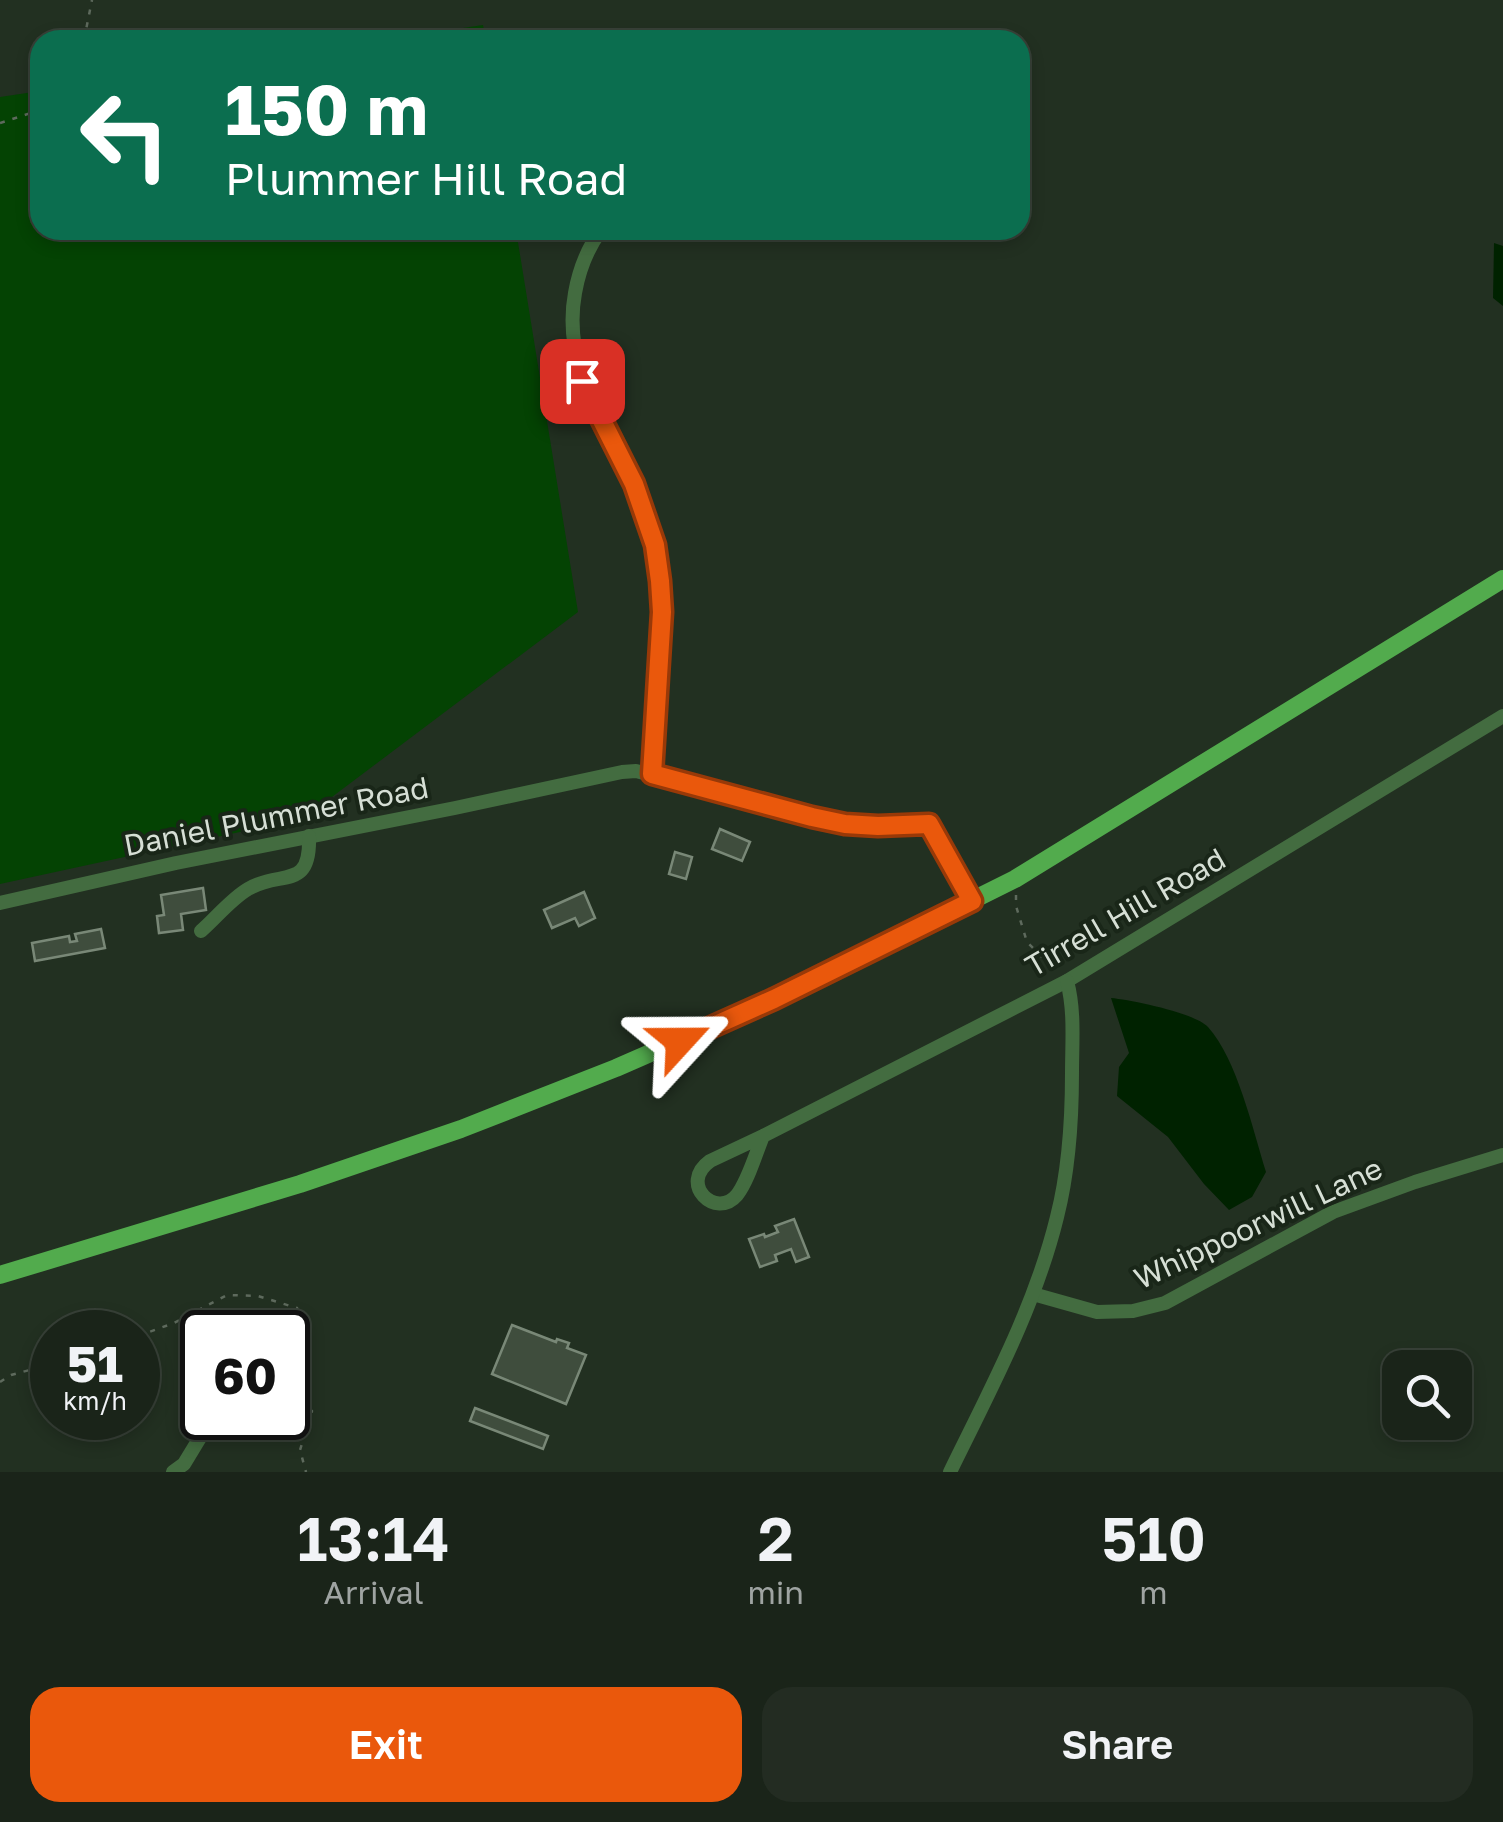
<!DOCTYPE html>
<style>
body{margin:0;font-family:"Golos Text",sans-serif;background:#232c22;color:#f1f3f6;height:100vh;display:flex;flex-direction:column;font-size:38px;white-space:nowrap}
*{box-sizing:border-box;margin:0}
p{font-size:32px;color:#9fa4a2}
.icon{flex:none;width:55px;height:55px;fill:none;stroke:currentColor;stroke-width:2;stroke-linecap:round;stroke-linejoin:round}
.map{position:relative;height:1472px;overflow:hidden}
.sheet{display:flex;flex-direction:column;background:#1a2419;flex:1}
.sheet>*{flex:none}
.guide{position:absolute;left:30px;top:30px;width:1000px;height:210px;border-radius:30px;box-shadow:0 5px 15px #0003,0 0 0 2px #384138;background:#0b6e4f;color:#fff;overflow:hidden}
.fabs{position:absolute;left:1382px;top:1350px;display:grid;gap:20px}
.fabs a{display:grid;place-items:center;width:90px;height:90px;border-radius:20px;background:#1a2419;box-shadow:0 5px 15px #0003,0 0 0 2px #384138;font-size:50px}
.speed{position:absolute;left:30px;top:1310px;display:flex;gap:20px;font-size:50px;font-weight:700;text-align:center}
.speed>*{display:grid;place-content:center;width:130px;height:130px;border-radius:50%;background:#1a2419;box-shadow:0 5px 15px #0003,0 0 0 2px #384138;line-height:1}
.speed small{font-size:25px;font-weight:400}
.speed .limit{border:5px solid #111;border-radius:15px;background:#fff;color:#111}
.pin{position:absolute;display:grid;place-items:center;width:85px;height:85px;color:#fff;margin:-42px;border-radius:20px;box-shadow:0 5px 15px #0006}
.me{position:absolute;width:110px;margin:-55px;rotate:66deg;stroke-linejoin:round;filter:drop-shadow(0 0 8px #0008)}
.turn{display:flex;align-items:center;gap:35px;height:210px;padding:0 30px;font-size:45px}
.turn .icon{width:130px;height:130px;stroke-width:2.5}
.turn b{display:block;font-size:70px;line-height:85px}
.eta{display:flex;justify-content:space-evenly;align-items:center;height:170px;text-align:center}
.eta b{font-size:60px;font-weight:600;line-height:70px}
.primary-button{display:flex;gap:20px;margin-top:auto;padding:20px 30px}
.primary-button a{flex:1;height:115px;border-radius:30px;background:#ea580c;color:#fff;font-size:40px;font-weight:600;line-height:115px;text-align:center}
.primary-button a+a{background:#232c22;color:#f1f3f6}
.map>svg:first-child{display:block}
.green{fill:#044303}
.water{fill:#020}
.building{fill:#3f4d3d;stroke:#798877;stroke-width:2.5}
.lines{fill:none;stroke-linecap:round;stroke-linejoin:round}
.path{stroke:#5e6a5d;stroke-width:2.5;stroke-dasharray:5 8;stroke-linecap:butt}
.minor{stroke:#436c40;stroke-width:14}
.major{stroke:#52ab4d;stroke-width:18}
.route-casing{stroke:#983908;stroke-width:25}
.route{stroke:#ea580c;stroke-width:18}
.labels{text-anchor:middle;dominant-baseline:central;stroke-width:8;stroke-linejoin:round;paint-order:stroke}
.street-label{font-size:30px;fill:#d6dfd5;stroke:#192618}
</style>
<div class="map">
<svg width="1503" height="1472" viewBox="0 0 1503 1472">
<rect width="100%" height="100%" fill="#223021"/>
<g class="green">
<path d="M483,25L486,40H383Z"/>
<path d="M40,91V230H516L578,612L304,818L0,884V97Z"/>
</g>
<g class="water">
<path d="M1494,243L1503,246V306L1493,298Z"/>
<path d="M1111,998C1132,1000 1195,1013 1208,1027C1237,1059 1253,1130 1266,1172L1252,1197L1229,1210L1204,1184L1168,1137L1117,1096L1119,1067L1129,1053Z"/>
</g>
<g class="building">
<path d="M720,829L750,842L742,861L712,849Z"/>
<path d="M675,852L692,857L686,879L669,874Z"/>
<path d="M203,888L206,910L181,914L183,930L159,933L157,916L164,915L161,895Z"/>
<path d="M584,892L595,918L579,926L575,918L552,928L544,910Z"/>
<path d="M101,929L105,948L35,961L32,943L69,936L70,942L77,941L75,934Z"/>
<path d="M794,1219L809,1257L796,1262L791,1249L775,1255L777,1261L760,1267L749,1239L764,1234L765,1237L778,1232L775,1226Z"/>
<path d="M512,1325L556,1342L557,1339L569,1343L567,1348L586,1355L566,1404L492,1374Z"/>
<path d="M475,1408L548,1436L543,1449L470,1421Z"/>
</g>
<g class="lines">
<g class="path">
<path d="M84,40L92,0"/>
<path d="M0,123L40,110"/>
<path d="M1016,895V906L1027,942L1054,969"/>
<path d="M138,1336L174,1323L227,1295L258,1296L297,1308L302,1320L286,1332"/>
<path d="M288,1349L300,1356L288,1366"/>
<path d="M0,1382L11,1375L52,1364"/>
<path d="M288,1394L312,1411L300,1450L306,1472"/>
</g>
<g class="minor">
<path d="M601,230C587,249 579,270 575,293C557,390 640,461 656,552C669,621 657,704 652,774"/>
<path d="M0,903L176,863L455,808L622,772L636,771L812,817L845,823L878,826L929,824L972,901"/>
<path d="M201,931C216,918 231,899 248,889C281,869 311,892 309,836"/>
<path d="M763,1136C756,1153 748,1181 737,1195C716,1220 678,1184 710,1161L763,1136L1067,981L1503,716"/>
<path d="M1033,1294L1097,1312L1133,1311L1165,1303L1333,1212L1415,1182L1503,1155"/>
<path d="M173,1472L184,1464L204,1431"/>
<path d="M950,1472C990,1390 1035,1307 1057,1217C1069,1170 1072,1121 1072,1073C1072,1042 1075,1011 1067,981"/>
</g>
<path class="major" d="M0,1275L300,1184L461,1129L616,1068L774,999L1015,879L1503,579"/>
</g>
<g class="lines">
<defs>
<path id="route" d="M582,381L634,484L655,545L660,581L662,612L652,774L812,817L845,824L878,826L929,824L972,901L774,999L680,1041"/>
</defs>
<use href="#route" class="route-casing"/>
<use href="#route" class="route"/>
</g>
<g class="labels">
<g class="street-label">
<text transform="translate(276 816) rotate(-11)">Daniel Plummer Road</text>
<text transform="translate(1125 912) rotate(-30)">Tirrell Hill Road</text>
<text transform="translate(1258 1223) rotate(-25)">Whippoorwill Lane</text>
</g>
</g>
</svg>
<div class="fabs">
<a><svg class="icon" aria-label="search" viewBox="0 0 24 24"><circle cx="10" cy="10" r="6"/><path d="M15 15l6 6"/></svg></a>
</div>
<div class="speed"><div>51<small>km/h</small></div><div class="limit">60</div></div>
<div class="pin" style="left:582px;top:381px;background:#d93025"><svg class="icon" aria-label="arrive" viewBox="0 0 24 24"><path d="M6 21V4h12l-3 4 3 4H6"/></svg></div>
<svg class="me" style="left:680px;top:1041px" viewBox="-20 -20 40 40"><path d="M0-17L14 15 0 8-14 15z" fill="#ea580c" stroke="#fff" stroke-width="4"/></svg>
<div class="guide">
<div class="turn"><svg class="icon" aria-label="left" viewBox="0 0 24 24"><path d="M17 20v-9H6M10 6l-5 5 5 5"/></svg><div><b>150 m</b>Plummer Hill Road</div></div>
</div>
</div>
<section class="sheet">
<div class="eta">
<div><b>13:14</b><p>Arrival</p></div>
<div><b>2</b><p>min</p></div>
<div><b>510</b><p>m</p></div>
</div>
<div class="primary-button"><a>Exit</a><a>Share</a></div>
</section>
